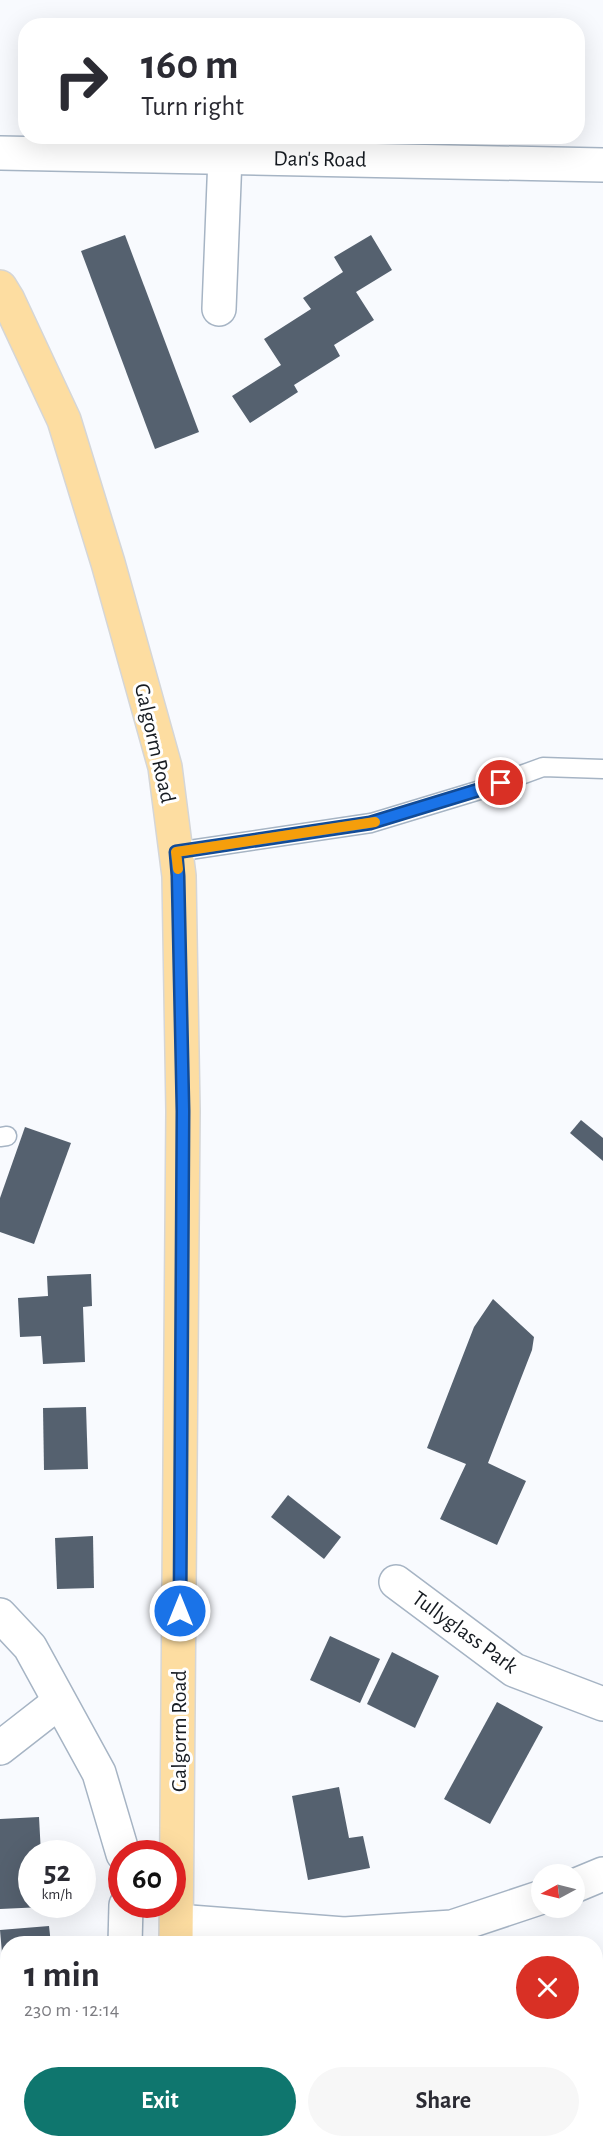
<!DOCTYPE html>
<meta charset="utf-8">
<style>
body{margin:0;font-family:"Alegreya Sans",sans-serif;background:#f7f7f7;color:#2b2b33;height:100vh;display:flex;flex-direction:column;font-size:22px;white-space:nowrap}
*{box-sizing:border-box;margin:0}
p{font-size:20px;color:#7c7c81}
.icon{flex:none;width:33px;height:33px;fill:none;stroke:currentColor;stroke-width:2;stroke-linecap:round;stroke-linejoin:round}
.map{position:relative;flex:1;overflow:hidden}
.drawer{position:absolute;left:0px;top:1936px;width:603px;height:212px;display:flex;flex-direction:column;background:#fff;border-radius:24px 24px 0 0;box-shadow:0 6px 24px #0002}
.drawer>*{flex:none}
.top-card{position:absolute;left:18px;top:18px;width:567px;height:126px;border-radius:24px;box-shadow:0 6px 24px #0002;background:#fff;color:#2b2b33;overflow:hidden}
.needle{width:39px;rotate:263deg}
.controls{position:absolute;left:531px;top:1864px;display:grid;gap:12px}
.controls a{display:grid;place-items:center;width:54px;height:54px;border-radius:50%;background:#fff;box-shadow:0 6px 24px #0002;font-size:30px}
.speed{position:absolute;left:18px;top:1840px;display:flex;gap:12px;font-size:30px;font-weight:700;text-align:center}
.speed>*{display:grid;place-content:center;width:78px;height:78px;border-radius:50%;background:#fff;box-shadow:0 6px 24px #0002;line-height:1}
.speed small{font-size:15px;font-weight:400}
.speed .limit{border:9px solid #d22;background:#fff;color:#111}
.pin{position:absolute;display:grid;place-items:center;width:51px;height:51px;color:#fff;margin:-26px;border:3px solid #fff;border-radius:50%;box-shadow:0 2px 6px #0007}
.me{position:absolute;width:66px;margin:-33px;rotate:0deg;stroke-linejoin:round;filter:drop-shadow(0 0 4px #0008)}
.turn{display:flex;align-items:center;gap:21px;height:126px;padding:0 24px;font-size:27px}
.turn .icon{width:78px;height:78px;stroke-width:2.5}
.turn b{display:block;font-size:42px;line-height:51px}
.round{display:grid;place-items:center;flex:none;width:63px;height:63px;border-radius:32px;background:#f7f7f7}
.headline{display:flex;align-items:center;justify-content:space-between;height:102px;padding:0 24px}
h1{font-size:36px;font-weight:700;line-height:45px}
.button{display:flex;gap:12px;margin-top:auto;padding:12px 24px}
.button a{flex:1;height:69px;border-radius:36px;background:#0f766e;color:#fff;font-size:24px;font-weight:700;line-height:69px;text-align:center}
.button a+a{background:#f7f7f7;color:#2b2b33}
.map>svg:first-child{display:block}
.building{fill:#55616f}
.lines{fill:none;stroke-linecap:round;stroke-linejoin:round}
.service-casing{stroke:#a6b4c4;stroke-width:21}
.minor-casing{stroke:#a6b4c4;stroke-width:36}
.tertiary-casing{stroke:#a6b4c4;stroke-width:36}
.primary-casing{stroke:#d5d6d7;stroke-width:36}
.service{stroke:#fff;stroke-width:18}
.minor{stroke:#fff;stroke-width:33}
.tertiary{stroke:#fff;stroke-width:33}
.primary{stroke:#fddda1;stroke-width:33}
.route-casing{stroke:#114b97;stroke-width:15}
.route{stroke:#1a73e8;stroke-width:10}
.slow{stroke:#f59e0b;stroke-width:10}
.labels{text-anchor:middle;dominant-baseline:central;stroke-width:6;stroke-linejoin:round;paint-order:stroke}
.street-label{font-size:22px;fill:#161b21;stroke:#fff}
</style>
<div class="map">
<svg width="603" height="2147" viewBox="0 0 603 2147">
<rect width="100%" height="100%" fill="#f8fafe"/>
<g class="building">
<path d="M125,235L199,432L155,449L81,251Z"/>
<path d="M371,235L392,270L356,292L374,320L334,345L340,356L294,385L298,392L250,423L232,396L281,365L264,339L311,309L303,298L343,272L334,257Z"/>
<path d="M581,1120L603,1138V1161L570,1133Z"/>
<path d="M25,1127L71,1143L34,1244L0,1232V1198Z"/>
<path d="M91,1274L92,1306L83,1307L85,1362L43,1364L41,1336L20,1337L18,1298L48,1296L47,1276Z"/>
<path d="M493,1299L534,1337L532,1350L488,1463L526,1481L497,1545L440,1519L466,1464L427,1448L474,1327Z"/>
<path d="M86,1407L88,1469L44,1470L43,1408Z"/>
<path d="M288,1495L341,1537L324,1559L271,1517Z"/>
<path d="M93,1536L94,1588L57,1589L55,1538Z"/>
<path d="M330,1636L380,1659L360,1703L310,1680Z"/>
<path d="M392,1652L439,1676L415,1728L367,1704Z"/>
<path d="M497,1702L543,1727L490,1824L444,1799Z"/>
<path d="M339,1787L349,1838L363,1836L370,1868L308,1880L292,1796Z"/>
<path d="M39,1817L41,1854H32V1905H43V1907L0,1909V1819Z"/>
<path d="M49,1926L51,1944H8V1999H6L0,1930Z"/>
<path d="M0,2034L8,2035V2102H0Z"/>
<path d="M0,2134H8V2140H25V2147H0Z"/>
</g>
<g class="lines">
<defs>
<g id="service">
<path d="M176,852L371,823L480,790L543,767L603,769"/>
<path d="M0,1137L7,1136"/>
<path d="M596,2097L603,2100"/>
</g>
<g id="minor">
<path d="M219,309L225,157"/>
<path d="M396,1582L514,1670L603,1704"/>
<path d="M0,1615L30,1647L99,1773L123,1854"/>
<path d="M0,1748L59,1702"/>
<path d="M574,1886L603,1874"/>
<path d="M177,1921L344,1934L452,1927L542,1897"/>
<path d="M125,1944L126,1905"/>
<path d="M114,2147V2140"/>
</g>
<path id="tertiary" d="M0,153L603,165"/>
<g id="primary">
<path d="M0,287L8,300L64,420L108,563L165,767L179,876L183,1111L176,1944"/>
<path d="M162,2147V2140"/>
</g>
</defs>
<use href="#service" class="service-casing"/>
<use href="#minor" class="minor-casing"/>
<use href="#tertiary" class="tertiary-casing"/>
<use href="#primary" class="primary-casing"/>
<use href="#service" class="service"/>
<use href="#minor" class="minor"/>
<use href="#tertiary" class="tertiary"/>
<use href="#primary" class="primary"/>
</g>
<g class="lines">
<defs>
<path id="route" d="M180,1611L183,1111L178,876L176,852L370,823L501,783"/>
</defs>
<use href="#route" class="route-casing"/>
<use href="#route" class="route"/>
<path class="slow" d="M178,869L176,852L375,822"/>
</g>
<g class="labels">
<g class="street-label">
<text transform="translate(320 159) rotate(1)">Dan's Road</text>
<text transform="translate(155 743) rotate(77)">Galgorm Road</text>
<text transform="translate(465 1632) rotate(36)">Tullyglass Park</text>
<text transform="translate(179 1731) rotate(-90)">Galgorm Road</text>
</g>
</g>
</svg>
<div class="controls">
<a><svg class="needle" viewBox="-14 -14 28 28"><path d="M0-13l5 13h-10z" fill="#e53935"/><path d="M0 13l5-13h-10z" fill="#7c7c81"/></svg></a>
</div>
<div class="speed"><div>52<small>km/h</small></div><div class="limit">60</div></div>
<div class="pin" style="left:501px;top:783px;background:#d93025"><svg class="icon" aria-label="arrive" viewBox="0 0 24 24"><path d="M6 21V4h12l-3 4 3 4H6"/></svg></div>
<svg class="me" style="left:180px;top:1611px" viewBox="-20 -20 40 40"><circle r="17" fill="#1a73e8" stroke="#fff" stroke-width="3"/><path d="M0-11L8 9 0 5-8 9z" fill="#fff"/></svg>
<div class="top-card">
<div class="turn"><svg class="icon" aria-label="right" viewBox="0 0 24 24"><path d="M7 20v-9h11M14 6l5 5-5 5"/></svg><div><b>160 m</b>Turn right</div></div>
</div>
<section class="drawer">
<div class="headline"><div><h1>1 min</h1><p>230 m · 12:14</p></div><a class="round" style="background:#d93025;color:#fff"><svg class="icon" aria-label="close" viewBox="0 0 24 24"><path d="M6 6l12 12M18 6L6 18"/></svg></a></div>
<div class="button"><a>Exit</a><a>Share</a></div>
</section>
</div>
